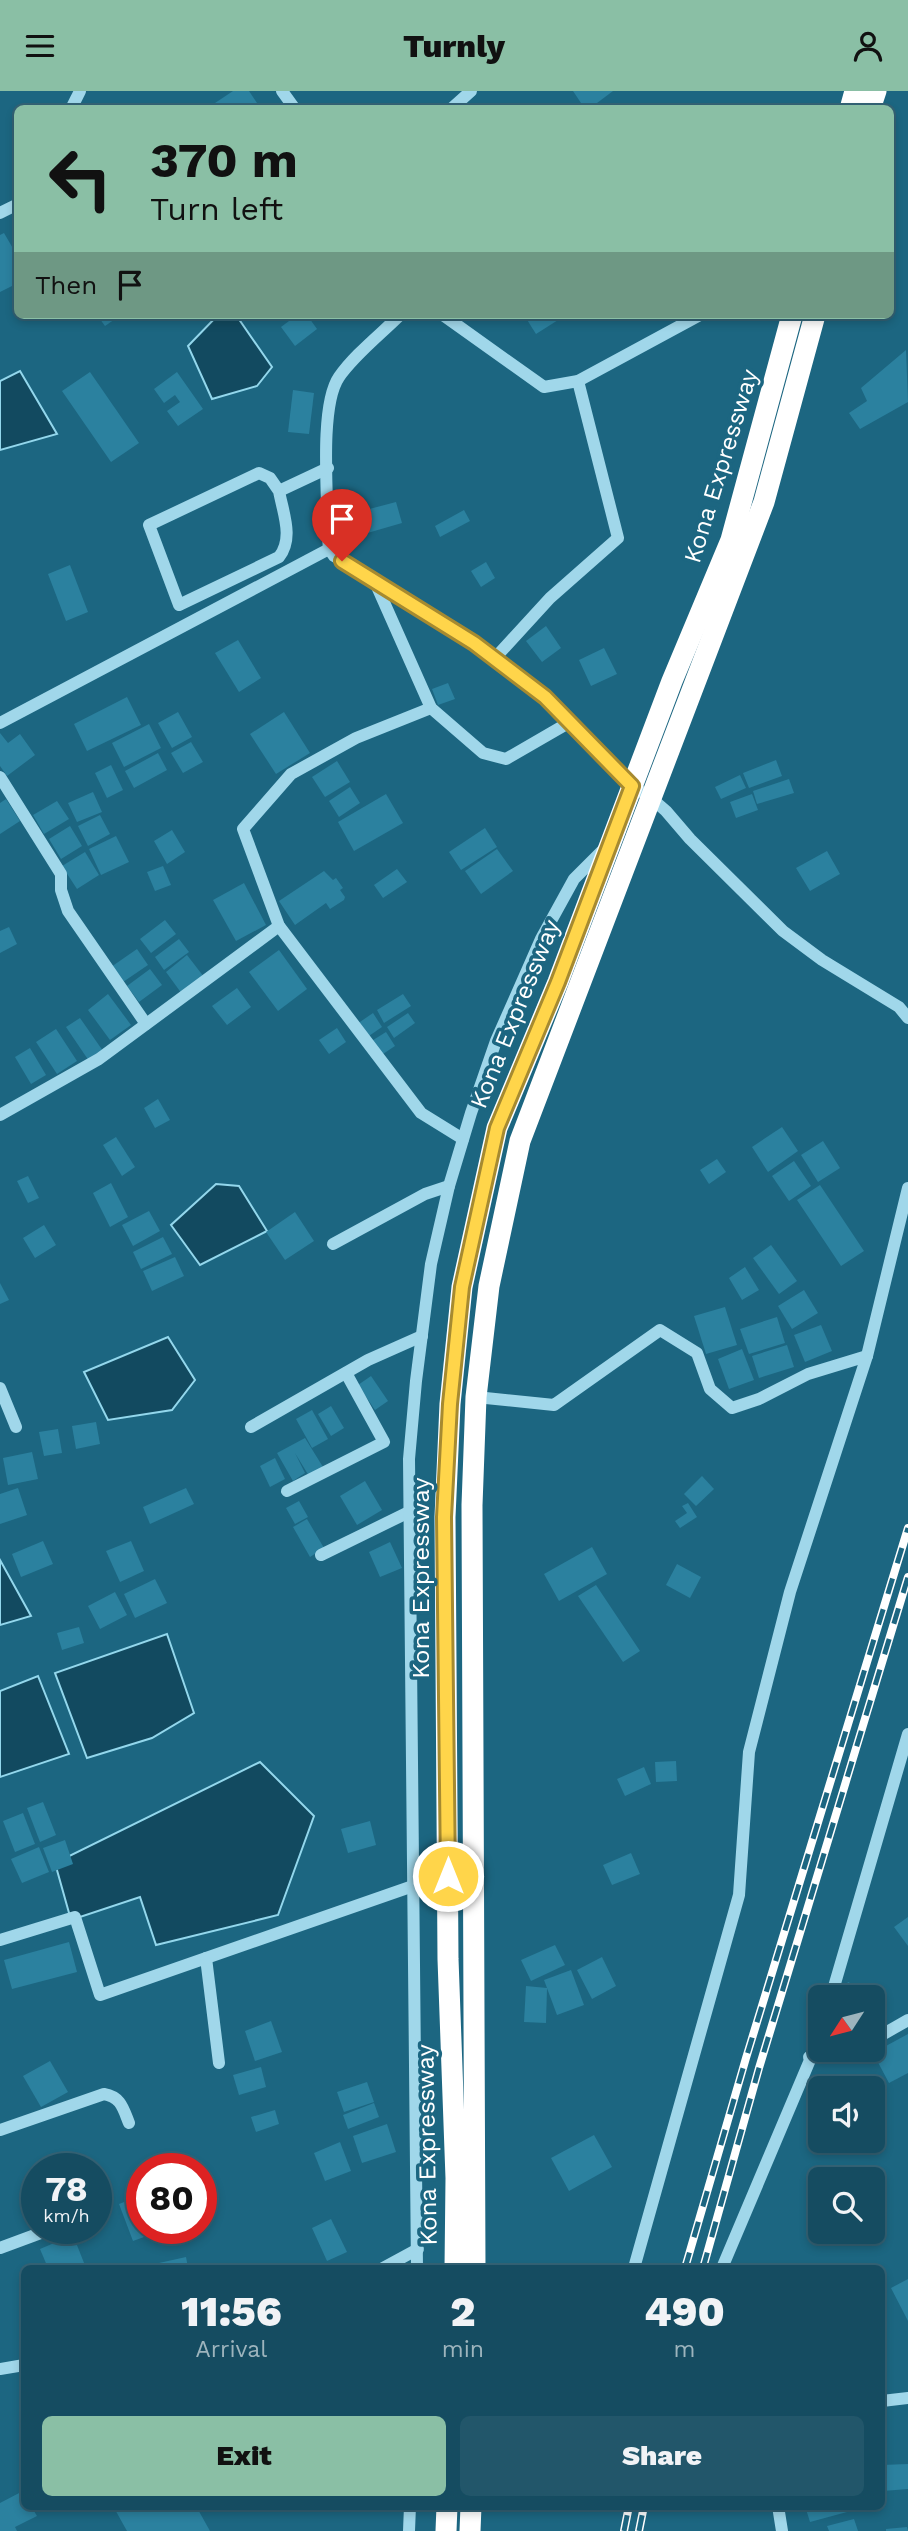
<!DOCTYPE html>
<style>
body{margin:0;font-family:"Work Sans",sans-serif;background:#22566a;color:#f1f3f6;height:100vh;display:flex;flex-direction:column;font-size:26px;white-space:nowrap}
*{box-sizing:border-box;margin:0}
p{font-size:23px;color:#9db4bd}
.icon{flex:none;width:38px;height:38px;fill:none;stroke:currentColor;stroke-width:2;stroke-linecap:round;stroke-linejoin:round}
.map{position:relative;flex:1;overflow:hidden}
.side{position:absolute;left:21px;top:2174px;width:864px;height:245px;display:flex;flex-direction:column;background:#154c61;border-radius:10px;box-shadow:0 4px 10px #0003,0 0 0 2px #346376}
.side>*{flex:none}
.hud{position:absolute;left:14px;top:14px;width:880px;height:214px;border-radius:10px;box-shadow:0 4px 10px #0003,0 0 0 2px #346376;background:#8abfa5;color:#111;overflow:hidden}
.needle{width:46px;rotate:234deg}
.tools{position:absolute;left:808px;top:1894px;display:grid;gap:14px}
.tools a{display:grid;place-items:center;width:77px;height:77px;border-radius:10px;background:#154c61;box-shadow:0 4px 10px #0003,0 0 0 2px #346376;font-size:35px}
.speed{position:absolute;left:21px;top:2062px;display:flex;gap:14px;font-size:35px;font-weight:700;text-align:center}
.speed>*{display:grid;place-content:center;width:91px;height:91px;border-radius:50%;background:#154c61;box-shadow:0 4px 10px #0003,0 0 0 2px #346376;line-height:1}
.speed small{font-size:18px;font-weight:400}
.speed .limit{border:10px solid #d22;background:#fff;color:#111}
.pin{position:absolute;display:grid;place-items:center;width:60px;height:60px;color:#fff;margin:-72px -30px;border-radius:50% 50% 50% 0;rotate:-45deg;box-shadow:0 0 7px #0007}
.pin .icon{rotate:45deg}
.me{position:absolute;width:77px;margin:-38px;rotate:0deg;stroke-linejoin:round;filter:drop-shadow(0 0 5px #0008)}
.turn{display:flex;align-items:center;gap:24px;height:147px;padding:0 21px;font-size:32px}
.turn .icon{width:91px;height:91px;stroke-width:2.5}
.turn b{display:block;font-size:49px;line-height:60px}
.then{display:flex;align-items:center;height:66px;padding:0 21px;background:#0003;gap:14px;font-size:26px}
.eta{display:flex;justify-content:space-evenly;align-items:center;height:119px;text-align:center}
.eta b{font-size:42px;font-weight:800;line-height:49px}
.button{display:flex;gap:14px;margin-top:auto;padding:14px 21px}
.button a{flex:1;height:80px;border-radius:10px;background:#8abfa5;color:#111;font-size:28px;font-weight:800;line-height:80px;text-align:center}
.button a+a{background:#22566a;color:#f1f3f6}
header{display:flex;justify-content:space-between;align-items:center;height:91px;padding:0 21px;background:#8abfa5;color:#111;font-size:32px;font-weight:800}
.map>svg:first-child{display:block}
.water{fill:#124a60;stroke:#93d7ec;stroke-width:2}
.building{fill:#2b819f}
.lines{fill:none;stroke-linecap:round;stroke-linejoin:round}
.minor{stroke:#a0d7ea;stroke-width:12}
.highway{stroke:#fff;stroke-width:21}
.rail-casing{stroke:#fff;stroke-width:8}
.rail{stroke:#1c6681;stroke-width:5;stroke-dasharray:16;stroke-linecap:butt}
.route-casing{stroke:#a68a30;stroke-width:18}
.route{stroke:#ffd54a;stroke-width:12}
.labels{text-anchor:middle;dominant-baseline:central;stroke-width:7;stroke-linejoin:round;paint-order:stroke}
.street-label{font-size:24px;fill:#fff;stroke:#1c6681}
</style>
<header><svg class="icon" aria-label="menu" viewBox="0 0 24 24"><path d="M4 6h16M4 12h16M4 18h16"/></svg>Turnly<svg class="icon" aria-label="person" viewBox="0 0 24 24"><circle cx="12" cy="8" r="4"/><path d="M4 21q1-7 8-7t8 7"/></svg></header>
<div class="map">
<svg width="908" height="2440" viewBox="0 0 908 2440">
<rect width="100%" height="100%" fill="#1c6681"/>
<g class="water">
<path d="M218,224H236L272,276L257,295L212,308L188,255Z"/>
<path d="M20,280L57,343L0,359V290Z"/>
<path d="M216,1093L239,1095L267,1140L200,1174L171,1134Z"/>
<path d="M168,1246L195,1289L172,1319L108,1329L84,1281Z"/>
<path d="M0,1469L31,1525L0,1534Z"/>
<path d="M167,1543L194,1622L152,1647L87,1667L55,1582Z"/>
<path d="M38,1585L69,1663L0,1686V1600Z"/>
<path d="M260,1671L314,1725L278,1824L156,1854L140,1806L71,1829L55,1772Z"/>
</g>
<g class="building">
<path d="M233,0H249L261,18H206Z"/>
<path d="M573,0H613L589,18H585Z"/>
<path d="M4,142L18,166V192L0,201V144Z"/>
<path d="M97,224H121L105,235Z"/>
<path d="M297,224H307L317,238L295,255L281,236Z"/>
<path d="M524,224H566L536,243Z"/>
<path d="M906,259L908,311L860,338L849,322L867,310L861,297Z"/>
<path d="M90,281L139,352L111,371L62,300Z"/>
<path d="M177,281L203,318L178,335L167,320L180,311L175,304L164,312L154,298Z"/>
<path d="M293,299L314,302L309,343L288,341Z"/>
<path d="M396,411L402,432L364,443L358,421Z"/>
<path d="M464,419L470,430L440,446L435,435Z"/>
<path d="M486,471L495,487L481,496L471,480Z"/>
<path d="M70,474L88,521L66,530L48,483Z"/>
<path d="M546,535L561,557L542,571L526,550Z"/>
<path d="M238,549L261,587L239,601L215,562Z"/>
<path d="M604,557L617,583L591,595L579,569Z"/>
<path d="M448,592L455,608L438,614L432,598Z"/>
<path d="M127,606L141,634L87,660L74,633Z"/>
<path d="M178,621L192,646L172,657L158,632Z"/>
<path d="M284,621L310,662L276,683L250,643Z"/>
<path d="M149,633L161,657L124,676L112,652Z"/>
<path d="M0,642L8,652L20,643L35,664L7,685L0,675Z"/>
<path d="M191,651L203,671L183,682L171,662Z"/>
<path d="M158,662L167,679L134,697L125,680Z"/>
<path d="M776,669L782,685L749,697L743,682Z"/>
<path d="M337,670L350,691L325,706L312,686Z"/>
<path d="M111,674L123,699L107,707L95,682Z"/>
<path d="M740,684L746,697L721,708L715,696Z"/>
<path d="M789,688L794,702L757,713L753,700Z"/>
<path d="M350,696L360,712L339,726L329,710Z"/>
<path d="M93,701L102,721L77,731L68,712Z"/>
<path d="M386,703L403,732L354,760L338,731Z"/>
<path d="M752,703L758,719L736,727L730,711Z"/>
<path d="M6,708L20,730L0,743V712Z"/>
<path d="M57,710L69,728L44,743L33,724Z"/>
<path d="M100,724L110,743L88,755L78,735Z"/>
<path d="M70,735L82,755L61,768L49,748Z"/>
<path d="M485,737L497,756L461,779L449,761Z"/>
<path d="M172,739L185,761L167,773L154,750Z"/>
<path d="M116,745L129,771L101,784L89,758Z"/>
<path d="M497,758L513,780L481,803L465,780Z"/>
<path d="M827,760L840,783L810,800L796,777Z"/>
<path d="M85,761L99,784L77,798L62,775Z"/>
<path d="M163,775L171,794L155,800L147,781Z"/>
<path d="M397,778L407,791L383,807L374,794Z"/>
<path d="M324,780L333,789L336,787L343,797L340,799L345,806L344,809L330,818L326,812L295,834L279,810Z"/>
<path d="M244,792L266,834L236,850L213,809Z"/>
<path d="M165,829L176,843L151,862L140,848Z"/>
<path d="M9,836L17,853L0,862V840Z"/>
<path d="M179,848L189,861L164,879L155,866Z"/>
<path d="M137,858L148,874L123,891L111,876Z"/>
<path d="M279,859L307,898L278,920L249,881Z"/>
<path d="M187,864L204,886L182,903L166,881Z"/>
<path d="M150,878L162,894L139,911L127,895Z"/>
<path d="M237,897L251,916L227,934L212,915Z"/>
<path d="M108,903L131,934L110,949L88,919Z"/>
<path d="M403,903L411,915L384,932L377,919Z"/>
<path d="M373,922L382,936L366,947L357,933Z"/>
<path d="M408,922L415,932L394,947L387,936Z"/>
<path d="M80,927L103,960L89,970L66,936Z"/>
<path d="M337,937L346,951L329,963L319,949Z"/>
<path d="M56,938L77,970L57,983L36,951Z"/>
<path d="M386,941L395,955L380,965L370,951Z"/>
<path d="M30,957L46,984L31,993L15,966Z"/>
<path d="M158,1008L170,1029L155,1037L144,1017Z"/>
<path d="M782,1036L798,1060L768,1081L752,1056Z"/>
<path d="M116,1046L135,1076L122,1085L103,1054Z"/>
<path d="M823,1050L840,1077L818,1091L801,1064Z"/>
<path d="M717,1068L726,1081L709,1093L700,1079Z"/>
<path d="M794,1070L811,1095L789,1110L772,1085Z"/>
<path d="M28,1085L39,1107L28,1112L17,1090Z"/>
<path d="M111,1092L128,1126L110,1136L93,1102Z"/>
<path d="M820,1094L864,1160L841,1175L797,1109Z"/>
<path d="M149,1120L160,1140L133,1155L122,1134Z"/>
<path d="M295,1121L314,1150L285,1169L266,1141Z"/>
<path d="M44,1134L56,1154L35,1167L23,1147Z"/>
<path d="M163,1146L172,1163L141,1178L133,1161Z"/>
<path d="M771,1154L797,1190L779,1203L753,1167Z"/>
<path d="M175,1166L184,1185L152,1200L143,1180Z"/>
<path d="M745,1176L759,1199L742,1209L729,1187Z"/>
<path d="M0,1192L9,1209L0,1213Z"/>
<path d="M804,1199L818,1222L792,1238L778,1215Z"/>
<path d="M725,1216L737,1254L706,1263L694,1225Z"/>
<path d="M777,1226L785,1252L749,1263L740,1238Z"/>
<path d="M821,1234L832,1260L805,1271L794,1244Z"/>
<path d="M787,1254L794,1276L759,1287L752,1265Z"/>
<path d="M742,1258L754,1289L729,1298L718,1268Z"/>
<path d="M371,1285L388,1310L375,1319L358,1294Z"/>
<path d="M331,1315L344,1337L331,1345L318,1323Z"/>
<path d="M312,1319L328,1348L312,1357L296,1328Z"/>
<path d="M96,1331L100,1353L76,1358L72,1335Z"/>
<path d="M58,1338L62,1362L44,1365L39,1341Z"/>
<path d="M305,1347L323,1376L309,1385L295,1362L305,1382L293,1390L277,1362Z"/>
<path d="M32,1361L38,1388L8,1394L3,1367Z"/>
<path d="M275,1367L285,1388L270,1396L260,1375Z"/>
<path d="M702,1385L714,1398L696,1415L684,1403Z"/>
<path d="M365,1390L382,1419L357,1434L340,1405Z"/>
<path d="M18,1397L27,1424L0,1433V1403Z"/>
<path d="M186,1397L194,1413L150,1433L143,1416Z"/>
<path d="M299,1410L308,1426L295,1433L286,1417Z"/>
<path d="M688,1412L697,1426L680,1437L675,1430L687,1422L682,1415Z"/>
<path d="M307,1428L324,1457L310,1466L293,1436Z"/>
<path d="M43,1450L53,1473L21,1486L12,1463Z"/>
<path d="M131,1450L144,1480L120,1491L106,1460Z"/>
<path d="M390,1451L402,1477L380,1486L369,1461Z"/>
<path d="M592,1456L607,1483L559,1510L544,1483Z"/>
<path d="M677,1473L701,1486L690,1507L666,1494Z"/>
<path d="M155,1488L167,1512L135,1527L124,1503Z"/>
<path d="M596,1494L640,1560L623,1571L578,1505Z"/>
<path d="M115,1501L127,1524L100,1538L88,1515Z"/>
<path d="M79,1536L84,1552L62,1559L57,1542Z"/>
<path d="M676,1670L677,1690L656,1691L655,1671Z"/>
<path d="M644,1676L651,1693L625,1705L617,1688Z"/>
<path d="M43,1711L56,1744L40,1751L27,1717Z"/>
<path d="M23,1722L35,1753L15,1761L3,1730Z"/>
<path d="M370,1730L376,1754L348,1762L341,1738Z"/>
<path d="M65,1749L73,1773L52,1781L43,1757Z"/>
<path d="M39,1756L49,1781L22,1792L11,1768Z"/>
<path d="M631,1762L640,1783L612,1794L603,1774Z"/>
<path d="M908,1826V1855L894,1836Z"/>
<path d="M69,1851L77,1881L12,1898L4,1869Z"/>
<path d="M555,1854L565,1874L531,1890L521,1869Z"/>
<path d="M602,1866L616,1895L592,1908L577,1879Z"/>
<path d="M571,1879L584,1914L557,1924L544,1889Z"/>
<path d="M848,1891L868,1901L865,1906H840Z"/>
<path d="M526,1895L547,1897L546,1932L524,1931Z"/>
<path d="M873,1923L880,1935L873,1939Z"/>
<path d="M271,1930L282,1961L255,1970L245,1940Z"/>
<path d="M908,1943V1982L889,1992L873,1962Z"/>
<path d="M50,1970L68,2001L41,2016L23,1985Z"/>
<path d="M261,1976L266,1996L239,2004L233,1984Z"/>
<path d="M367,1991L374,2011L344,2021L337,2001Z"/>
<path d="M374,2012L379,2026L348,2038L343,2024Z"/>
<path d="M275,2019L279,2033L256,2041L251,2026Z"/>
<path d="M387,2033L396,2061L362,2072L353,2045Z"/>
<path d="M594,2044L612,2076L569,2100L551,2067Z"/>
<path d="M340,2051L351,2080L325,2090L314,2062Z"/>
<path d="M37,2080V2105L28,2085Z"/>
<path d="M142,2104V2137H156L158,2141L133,2150L119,2113Z"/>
<path d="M331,2128L347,2161L327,2170L312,2137Z"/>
<path d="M73,2144L86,2177H48L40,2158Z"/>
<path d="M186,2166L188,2177H160L159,2172Z"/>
<path d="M908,2188V2230L891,2197Z"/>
<path d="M908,2373V2398L883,2400L882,2374Z"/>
<path d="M23,2400L24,2415H31L37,2425L15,2436L17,2440H0V2412Z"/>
<path d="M113,2415H196L210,2440H127Z"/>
<path d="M805,2415H845L847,2421L810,2431Z"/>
<path d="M854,2428L858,2440H829L827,2435Z"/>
<path d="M907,2436L908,2440H886V2438Z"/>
</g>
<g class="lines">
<g class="minor">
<path d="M282,0L295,18"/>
<path d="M71,18L80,0"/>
<path d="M451,18L471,0"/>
<path d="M0,122L18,113"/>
<path d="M400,224C381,243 354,264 339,286C319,315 328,408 328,446L329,458L334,465L474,552L545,606L632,695L651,707L666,720L690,748L783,840L822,869L899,916L908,927"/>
<path d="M443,224L544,296L578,290L700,224"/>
<path d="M279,400C283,422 294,447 279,466L179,514L149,434L259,382L270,387L279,400L328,377"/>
<path d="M375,491L431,617L483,662L506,668L570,631"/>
<path d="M495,567L550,507L618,447L578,290"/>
<path d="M431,617L356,647L291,683L243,738L279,835L421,1022L463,1048"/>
<path d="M0,632L329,458"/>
<path d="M0,686L61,783V799L68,820L146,933"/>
<path d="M0,1024L99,968L279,835"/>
<path d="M333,1153L425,1103L449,1095"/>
<path d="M0,1297L16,1336"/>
<path d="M476,1306L554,1314L660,1239L697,1262L710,1298L732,1317L759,1308L808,1283L867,1265"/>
<path d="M251,1336L368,1269L422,1245"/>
<path d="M287,1400L384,1351L346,1282"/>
<path d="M321,1464L409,1421"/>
<path d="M0,1849L75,1826L100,1904L413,1795"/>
<path d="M206,1867L219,1972"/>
<path d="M831,1906L908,1643"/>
<path d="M873,1949L908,1929"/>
<path d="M809,1966L841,1958"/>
<path d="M0,2039L104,2003C121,2006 123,2017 129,2032"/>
<path d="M96,2121H97"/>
<path d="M0,2157L54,2137"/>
<path d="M383,2177L418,2158"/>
<path d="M417,2177L409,1368L416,1290L431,1173L449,1095L471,1022L496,950L541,848L574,788L603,759"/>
<path d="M634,2177L739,1804L749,1661L790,1501L867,1265L908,1097"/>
<path d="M722,2177L821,1943"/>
<path d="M0,2278L24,2274"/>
<path d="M882,2310L908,2307"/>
<path d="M778,2415L782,2440"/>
<path d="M409,2440L410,2415"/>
</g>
<g class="highway">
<path d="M850,18L855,0"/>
<path d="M870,18L876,0"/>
<path d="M455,2177L456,2087L448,1868L445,1426L450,1313L462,1196L497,1037L558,891L672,590L731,449L792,224"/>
<path d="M475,2177L472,1414L476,1306L489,1195L520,1050L764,411L815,224"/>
<path d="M446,2440L447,2415"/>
<path d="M470,2440L471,2415"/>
</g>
<defs>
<g id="rail">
<path d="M685,2177L746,1967L908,1437"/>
<path d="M703,2177L759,1977L908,1486"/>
<path d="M624,2440L629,2415"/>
<path d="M639,2440L644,2415"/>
</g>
</defs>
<use href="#rail" class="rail-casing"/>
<use href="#rail" class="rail"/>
</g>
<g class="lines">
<defs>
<path id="route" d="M342,470L474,552L545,606L632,695L558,891L497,1037L462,1196L450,1313L444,1426L448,1785"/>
</defs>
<use href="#route" class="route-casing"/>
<use href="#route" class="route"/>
</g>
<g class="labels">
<g class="street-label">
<text transform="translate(721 375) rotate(-73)">Kona Expressway</text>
<text transform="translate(515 923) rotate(-68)">Kona Expressway</text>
<text transform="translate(421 1487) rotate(-90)">Kona Expressway</text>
<text transform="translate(427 2054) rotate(-91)">Kona Expressway</text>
</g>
</g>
</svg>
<div class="tools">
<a><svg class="needle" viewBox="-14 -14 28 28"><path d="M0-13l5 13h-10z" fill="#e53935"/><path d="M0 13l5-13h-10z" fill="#9db4bd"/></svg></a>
<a><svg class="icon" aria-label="sound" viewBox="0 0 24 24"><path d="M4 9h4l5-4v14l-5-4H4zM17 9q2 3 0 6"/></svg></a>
<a><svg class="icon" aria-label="search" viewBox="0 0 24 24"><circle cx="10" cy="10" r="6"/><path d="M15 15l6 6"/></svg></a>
</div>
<div class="speed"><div>78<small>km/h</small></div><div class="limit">80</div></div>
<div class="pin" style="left:342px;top:470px;background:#d93025"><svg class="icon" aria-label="arrive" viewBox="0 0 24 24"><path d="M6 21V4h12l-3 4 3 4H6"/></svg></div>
<svg class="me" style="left:448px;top:1785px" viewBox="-20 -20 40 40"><circle r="17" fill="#ffd54a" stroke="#fff" stroke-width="3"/><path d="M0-11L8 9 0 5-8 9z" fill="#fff"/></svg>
<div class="hud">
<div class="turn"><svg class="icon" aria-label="left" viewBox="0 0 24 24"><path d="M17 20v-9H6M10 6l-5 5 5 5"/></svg><div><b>370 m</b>Turn left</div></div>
<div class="then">Then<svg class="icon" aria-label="arrive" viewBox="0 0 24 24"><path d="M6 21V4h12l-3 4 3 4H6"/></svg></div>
</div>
<section class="side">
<div class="eta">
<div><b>11:56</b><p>Arrival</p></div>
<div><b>2</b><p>min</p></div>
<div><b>490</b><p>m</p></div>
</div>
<div class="button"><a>Exit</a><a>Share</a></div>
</section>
</div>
